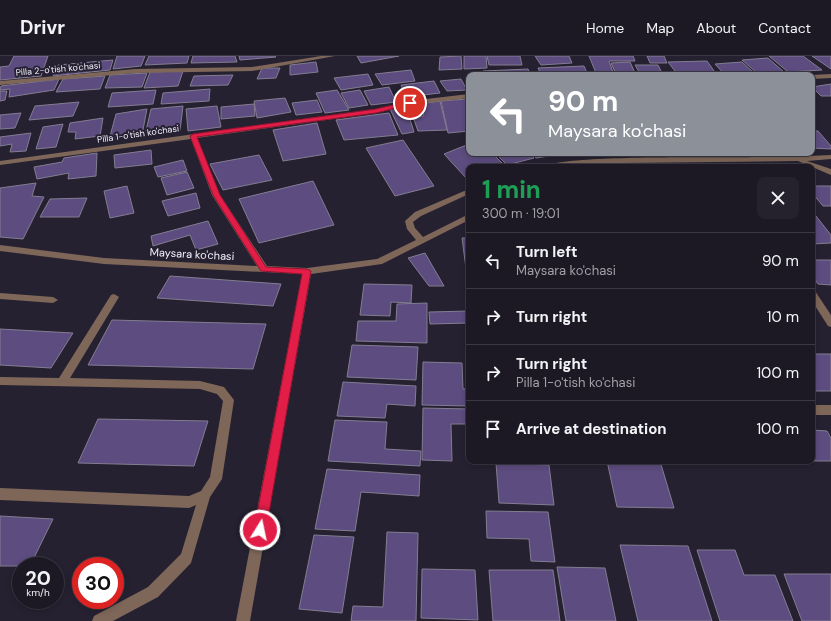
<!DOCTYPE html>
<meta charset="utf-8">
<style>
body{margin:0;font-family:"DM Sans",sans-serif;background:#25222d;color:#f1f3f6;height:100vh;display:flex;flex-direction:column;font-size:15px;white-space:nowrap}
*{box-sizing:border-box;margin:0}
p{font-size:13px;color:#a0a0a7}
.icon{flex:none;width:22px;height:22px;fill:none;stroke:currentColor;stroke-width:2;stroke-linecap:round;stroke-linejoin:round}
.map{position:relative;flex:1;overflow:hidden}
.side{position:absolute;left:466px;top:108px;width:349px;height:300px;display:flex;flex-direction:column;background:#1c1925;border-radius:8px;box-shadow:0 2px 6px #0003,0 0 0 1px #3a3842}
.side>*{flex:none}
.guide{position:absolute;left:466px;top:16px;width:349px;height:84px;border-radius:8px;box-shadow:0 2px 6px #0003,0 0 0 1px #3a3842;background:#8c9099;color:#fff;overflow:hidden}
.speed{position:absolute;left:12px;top:501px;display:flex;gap:8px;font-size:20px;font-weight:700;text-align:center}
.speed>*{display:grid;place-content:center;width:52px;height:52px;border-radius:50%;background:#1c1925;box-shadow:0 2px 6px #0003,0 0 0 1px #3a3842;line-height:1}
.speed small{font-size:10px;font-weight:400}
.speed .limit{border:6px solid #d22;background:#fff;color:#111}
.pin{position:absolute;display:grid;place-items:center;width:34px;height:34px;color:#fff;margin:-17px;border:2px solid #fff;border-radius:50%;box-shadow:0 1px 4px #0007}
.me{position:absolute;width:44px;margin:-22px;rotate:10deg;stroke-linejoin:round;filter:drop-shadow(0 0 3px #0008)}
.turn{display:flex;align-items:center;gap:14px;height:84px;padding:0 16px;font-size:18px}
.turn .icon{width:52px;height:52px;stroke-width:2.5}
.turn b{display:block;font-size:28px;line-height:34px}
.round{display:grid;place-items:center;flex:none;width:42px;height:42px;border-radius:8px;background:#25222d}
.head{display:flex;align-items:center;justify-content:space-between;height:68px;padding:0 16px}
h1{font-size:24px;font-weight:800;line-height:30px;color:#1e9e55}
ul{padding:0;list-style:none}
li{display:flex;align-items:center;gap:12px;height:56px;padding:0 16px;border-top:1px solid #3a3842}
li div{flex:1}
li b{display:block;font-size:15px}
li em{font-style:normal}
header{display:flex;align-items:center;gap:24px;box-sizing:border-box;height:56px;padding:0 20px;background:#1c1925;border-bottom:1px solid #3a3842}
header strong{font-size:19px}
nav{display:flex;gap:22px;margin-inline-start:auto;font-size:14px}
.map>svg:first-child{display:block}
.building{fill:#5c4c7f;stroke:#837d92}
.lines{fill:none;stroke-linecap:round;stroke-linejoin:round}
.minor{fill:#7e6759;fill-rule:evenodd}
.route{fill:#e11d48;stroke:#92132f}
.labels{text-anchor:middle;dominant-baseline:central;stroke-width:4;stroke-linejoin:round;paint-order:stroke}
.far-street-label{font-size:9px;fill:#f4f1fd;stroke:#262131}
.street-label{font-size:11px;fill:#f4f1fd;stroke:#262131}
</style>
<header>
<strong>Drivr</strong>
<nav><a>Home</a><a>Map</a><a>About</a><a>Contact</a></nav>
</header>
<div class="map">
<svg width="831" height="565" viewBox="0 0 831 565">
<rect width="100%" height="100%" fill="#262131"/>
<g class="building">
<path d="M14,0H48L41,20L0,24V11L9,10Z"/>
<path d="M117,0H145L141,10L113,13Z"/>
<path d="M149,0H189L187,7L145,9Z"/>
<path d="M193,0H235L237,6L191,7Z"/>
<path d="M239,0H275L276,1L240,4Z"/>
<path d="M357,0H399L361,7Z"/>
<path d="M461,0L462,13L439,14L440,1Z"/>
<path d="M464,0H486L487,12L464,13Z"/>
<path d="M487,0H520L522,9H489Z"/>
<path d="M535,0H569L572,7L541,9Z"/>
<path d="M589,0H633L635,5H609L613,16L596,17Z"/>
<path d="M647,0H664L667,7H650Z"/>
<path d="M769,0H803L822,14L788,16Z"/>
<path d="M812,0H831V13Z"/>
<path d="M768,2L784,16L758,18L742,4Z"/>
<path d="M113,4L110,14L53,20L58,9Z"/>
<path d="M707,5L717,19H678L668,6Z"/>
<path d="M316,6L318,16L290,19V9Z"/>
<path d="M630,6L636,19H597L616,18L611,7Z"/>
<path d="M742,6L754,17L725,19L715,8Z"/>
<path d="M635,9H658L663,19H641Z"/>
<path d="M584,10L588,19H541L538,12Z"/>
<path d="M262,12H280L276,22L257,23Z"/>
<path d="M528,13L531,19H485L483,15Z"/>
<path d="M411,14L415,25L382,29L375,18Z"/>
<path d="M183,15L178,30L144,32L150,16Z"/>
<path d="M147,17L142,31L105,32L110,19Z"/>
<path d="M368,18L373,29L341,34L334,22Z"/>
<path d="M233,19L228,29L190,30L194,20Z"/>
<path d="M105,20L100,33L56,36L63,23Z"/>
<path d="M59,23L54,34L9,41L10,33L0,34L1,30Z"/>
<path d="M461,23L467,34L447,35L440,25Z"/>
<path d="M434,25L440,37L406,41L401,29Z"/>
<path d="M831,28V40H821L812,31Z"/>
<path d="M389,31L396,46L371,49L364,35Z"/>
<path d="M210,33L209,45L161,48L163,37Z"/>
<path d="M156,34L153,48L108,51L112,37Z"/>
<path d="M337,34L349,54L325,57L316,37Z"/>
<path d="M360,34L368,49L349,52L341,37Z"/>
<path d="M0,35H7L5,44L0,45Z"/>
<path d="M285,42L291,56L257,62L254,45Z"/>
<path d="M467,43L469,50V75L448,77L441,45Z"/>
<path d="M317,44L322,56L296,59L292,47Z"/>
<path d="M440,45L447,74L418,75L413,61L424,60L420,48Z"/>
<path d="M79,46L73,60L29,64L35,50Z"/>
<path d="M254,48L255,60L221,63V51Z"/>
<path d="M414,48L420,59L409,60L414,76L402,78L390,53Z"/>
<path d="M183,50L180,75L145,79L151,53Z"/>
<path d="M217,50L221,71L188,75L186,53Z"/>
<path d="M147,53L142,79L109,84L116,58Z"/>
<path d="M21,57L15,72L0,73V59Z"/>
<path d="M389,57L398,79L344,84L336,64Z"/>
<path d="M103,62L100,80L75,83L76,76H68L70,67Z"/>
<path d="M317,67L326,98L283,105L273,74Z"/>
<path d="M63,68L56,91L36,93L43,71Z"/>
<path d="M812,75H818L831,90V93L812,92Z"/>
<path d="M31,77L26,95L10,96L12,88L0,90V81Z"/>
<path d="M403,84L434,130L395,140L366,92Z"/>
<path d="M469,88V97H492L506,111H469V122L467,123L444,98Z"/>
<path d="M151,94L152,108L115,112L114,99Z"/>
<path d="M97,97L96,120L68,123L69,117L37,123L34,111L62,106L64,102Z"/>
<path d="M495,97H529L534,102L507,109Z"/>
<path d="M532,97H569L536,102Z"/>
<path d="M259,99L272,124L223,134L210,108Z"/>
<path d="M183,104L187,115L158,121L154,111Z"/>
<path d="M187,116L194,132L167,139L161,122Z"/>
<path d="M313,125L334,169L259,187L239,143Z"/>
<path d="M36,127L32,140L44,141L23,183L0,181V132Z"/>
<path d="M127,130L134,157L110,162L104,135Z"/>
<path d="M812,130H831V150H823L812,137Z"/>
<path d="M196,137L200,152L168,160L162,145Z"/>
<path d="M87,142L79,161H40L50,143Z"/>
<path d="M812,155L831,179V187L812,188Z"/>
<path d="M208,165L218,188L196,194L190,179L153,190L151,180Z"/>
<path d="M462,182H469V235Z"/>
<path d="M425,197L444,230H429L408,202Z"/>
<path d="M812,204H831V229L818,228L812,219Z"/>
<path d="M170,220L281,228L273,250L157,242Z"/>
<path d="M364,228L412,229L411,247L391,246L390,260L360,259Z"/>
<path d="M427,247V287L356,285L358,265H396L397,248Z"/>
<path d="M469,255V267L430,268L429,256Z"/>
<path d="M112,264L266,268L253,313L88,309Z"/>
<path d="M0,273L73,277L51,312L0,309Z"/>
<path d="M352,289L418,291L416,324L347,321Z"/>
<path d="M812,298H831V335H815L812,330Z"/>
<path d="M423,306L462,307L463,333H469V350L422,349Z"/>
<path d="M343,326L416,330L415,350L387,348L385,362L337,360Z"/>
<path d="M423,352L469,353V368H451L452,405L422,404Z"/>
<path d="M98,363L208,365L194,410L78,407Z"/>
<path d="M335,364L387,366L385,393L421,395L420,410L328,405Z"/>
<path d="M812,374L827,375L831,382V405H812Z"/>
<path d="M607,405H660L674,452L617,451Z"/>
<path d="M496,407L549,409L554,449L499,447Z"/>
<path d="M327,413L420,419L419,440L361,436L355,475L315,473Z"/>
<path d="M486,455L548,456L555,506L531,505L529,483L487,482Z"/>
<path d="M0,460L53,463L30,510H0Z"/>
<path d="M387,476L418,477L416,565H351L353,550L383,551Z"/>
<path d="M314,479L354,481L342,557L299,553Z"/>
<path d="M620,489L688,490L712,565H638Z"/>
<path d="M697,494H735L744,519H775L793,565H720Z"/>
<path d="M557,511L605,512L616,565H566Z"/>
<path d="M422,513L475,514L478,564L421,562Z"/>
<path d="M489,514H553L560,565H493Z"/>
<path d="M784,518H831V565H802Z"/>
</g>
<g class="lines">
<g class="minor">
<path d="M321,0H335L252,15L135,17L0,29V25L135,13L252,11Z"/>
<path d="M831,18V22L812,23V19Z"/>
<path d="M469,38V42L409,49L376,57L197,82L220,139L267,210L307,212L377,203L416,184L407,173L405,165L415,156L469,133V138L421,160L413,166L415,172L423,181L469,158V164L382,208L311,218L250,565H236L302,218L104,208L0,195V189L104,202L257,210L212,139L191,83L0,109V105L376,53L409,45Z"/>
<path d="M831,99V103L807,105L831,113V119L798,105L622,107L544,111C560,98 727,102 758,101C783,101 807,100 831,99Z"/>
<path d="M812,234L815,235L831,259V271L828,270L812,245Z"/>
<path d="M0,237L53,241L58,244L53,247L0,243Z"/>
<path d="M114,238L119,241L70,322L200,325L224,331L234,344L222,423L210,441L191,507L158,541L113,565H92L94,560L148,531L181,498L196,449L189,452L0,444V432L189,440L201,435L210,421L223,345L217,338L200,333L0,329V321L59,322L111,239Z"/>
<rect x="812" y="349" width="19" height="10"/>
</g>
</g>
<path class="route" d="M410,45L412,47V48L376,57L197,81L220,139L266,211L307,213L311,215L266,474L264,478L260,480L256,478L254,474L302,218L261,215L213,139L190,80L193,78L376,53Z"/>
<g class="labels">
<g class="far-street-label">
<text transform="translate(58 13) rotate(-5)">Pilla 2-o'tish ko'chasi</text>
<text transform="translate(138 78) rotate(-8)">Pilla 1-o'tish ko'chasi</text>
</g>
<g class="street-label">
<text transform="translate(192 198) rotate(3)">Maysara ko'chasi</text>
</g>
</g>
</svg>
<div class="speed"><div>20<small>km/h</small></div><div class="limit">30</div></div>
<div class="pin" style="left:410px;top:47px;background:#d93025"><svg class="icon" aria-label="arrive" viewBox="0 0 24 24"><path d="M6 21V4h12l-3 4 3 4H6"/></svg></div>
<svg class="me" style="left:260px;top:474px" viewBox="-20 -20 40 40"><circle r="17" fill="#e11d48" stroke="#fff" stroke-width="3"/><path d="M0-11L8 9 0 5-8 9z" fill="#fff"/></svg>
<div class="guide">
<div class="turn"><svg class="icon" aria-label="left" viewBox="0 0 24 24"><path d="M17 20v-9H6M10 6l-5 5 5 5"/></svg><div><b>90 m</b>Maysara ko'chasi</div></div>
</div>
<section class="side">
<div class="head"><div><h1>1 min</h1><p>300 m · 19:01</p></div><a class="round"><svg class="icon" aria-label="close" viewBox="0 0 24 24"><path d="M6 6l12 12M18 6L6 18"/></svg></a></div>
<ul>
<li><svg class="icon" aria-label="left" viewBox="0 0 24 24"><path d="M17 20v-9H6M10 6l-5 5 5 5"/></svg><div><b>Turn left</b><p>Maysara ko'chasi</p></div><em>90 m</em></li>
<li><svg class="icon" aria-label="right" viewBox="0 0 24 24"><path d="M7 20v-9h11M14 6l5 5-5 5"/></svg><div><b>Turn right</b></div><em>10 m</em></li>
<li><svg class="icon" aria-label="right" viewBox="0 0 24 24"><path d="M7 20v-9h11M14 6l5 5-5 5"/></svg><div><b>Turn right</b><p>Pilla 1-o'tish ko'chasi</p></div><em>100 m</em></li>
<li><svg class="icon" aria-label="arrive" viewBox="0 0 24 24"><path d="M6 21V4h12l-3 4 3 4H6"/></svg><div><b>Arrive at destination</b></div><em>100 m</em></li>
</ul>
</section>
</div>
